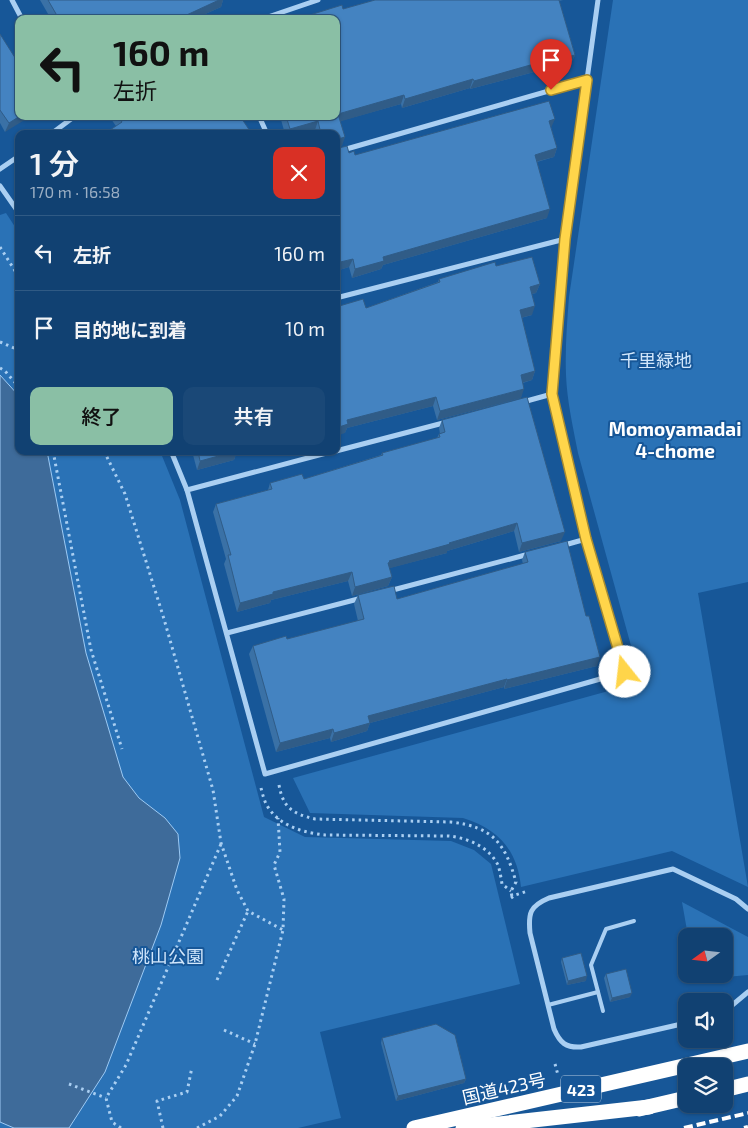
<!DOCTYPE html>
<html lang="ja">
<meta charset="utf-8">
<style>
body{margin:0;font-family:"Exo 2","Noto Sans JP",sans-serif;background:#1a4877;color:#f1f3f6;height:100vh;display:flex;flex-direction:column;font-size:19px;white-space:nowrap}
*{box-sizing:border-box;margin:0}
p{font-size:16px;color:#9cafc4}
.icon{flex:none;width:28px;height:28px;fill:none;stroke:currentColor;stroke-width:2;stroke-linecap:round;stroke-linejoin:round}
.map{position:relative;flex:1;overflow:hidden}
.panel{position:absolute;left:15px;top:130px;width:325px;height:325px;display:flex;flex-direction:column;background:#114172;border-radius:10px;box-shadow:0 1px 4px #0004,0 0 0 1px #305a84}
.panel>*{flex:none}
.banner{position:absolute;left:15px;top:15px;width:325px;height:105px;border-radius:10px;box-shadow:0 1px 4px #0004,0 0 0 1px #305a84;background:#8abfa5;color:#111;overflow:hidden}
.needle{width:32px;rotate:255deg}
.fabs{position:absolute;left:678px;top:928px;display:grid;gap:10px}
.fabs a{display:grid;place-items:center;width:55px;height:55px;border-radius:10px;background:#114172;box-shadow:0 1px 4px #0004,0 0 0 1px #305a84;font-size:25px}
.pin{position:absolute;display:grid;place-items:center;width:42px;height:42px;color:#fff;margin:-51px -21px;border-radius:50% 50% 50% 0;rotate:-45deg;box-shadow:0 0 5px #0007}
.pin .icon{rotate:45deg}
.me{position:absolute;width:55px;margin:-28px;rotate:344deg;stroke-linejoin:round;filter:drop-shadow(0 0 4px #0008)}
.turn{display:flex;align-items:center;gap:18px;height:105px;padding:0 15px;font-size:22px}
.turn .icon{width:65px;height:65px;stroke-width:2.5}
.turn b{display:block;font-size:35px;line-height:42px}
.round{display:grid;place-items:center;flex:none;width:52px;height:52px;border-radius:10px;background:#1a4877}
.head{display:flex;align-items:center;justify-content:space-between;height:85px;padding:0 15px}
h1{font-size:30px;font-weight:600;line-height:38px}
.primary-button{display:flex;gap:10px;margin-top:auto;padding:10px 15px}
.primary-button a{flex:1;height:58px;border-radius:10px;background:#8abfa5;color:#111;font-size:20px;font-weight:600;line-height:58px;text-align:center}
.primary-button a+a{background:#1a4877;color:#f1f3f6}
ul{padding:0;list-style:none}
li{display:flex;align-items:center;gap:15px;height:75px;padding:0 15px;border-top:1px solid #305a84}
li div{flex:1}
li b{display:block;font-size:19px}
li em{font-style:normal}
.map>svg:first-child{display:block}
.green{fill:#2a72b6}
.water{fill:#3e6b9a;stroke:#9dcaf4}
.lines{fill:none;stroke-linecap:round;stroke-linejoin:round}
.path{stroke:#aacff2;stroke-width:3;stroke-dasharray:2.5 4;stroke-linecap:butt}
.lane{stroke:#aacff2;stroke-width:4}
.street{stroke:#aacff2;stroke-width:5}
.highway{stroke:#fff;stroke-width:15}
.rail{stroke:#fff;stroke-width:4;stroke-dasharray:9 4;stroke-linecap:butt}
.wall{fill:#3a71a6}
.shaded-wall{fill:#305c87}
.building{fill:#4483c1;stroke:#305c87}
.route-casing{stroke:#a68a30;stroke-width:12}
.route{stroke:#ffd54a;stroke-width:9}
.labels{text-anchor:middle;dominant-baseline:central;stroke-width:4;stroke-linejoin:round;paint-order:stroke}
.shield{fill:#175798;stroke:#b9cde0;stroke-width:1}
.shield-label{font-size:16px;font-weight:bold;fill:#fff}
.park-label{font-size:18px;fill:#d2e7fc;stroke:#175798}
.street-label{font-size:18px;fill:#fff;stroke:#175798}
.neighbourhood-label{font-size:19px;font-weight:bold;fill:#fff;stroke:#175798}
</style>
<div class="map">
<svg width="748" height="1128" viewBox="0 0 748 1128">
<rect width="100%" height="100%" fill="#175798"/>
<g class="green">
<path d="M613,0H748V582L698,593L748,887L672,851L521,887C517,849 498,829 463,818L310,813L293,778L641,682L578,453C573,427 567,401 566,375C565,349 567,323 569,297Z"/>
<path d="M6,213L19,233V451H160L180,500L264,817L305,837L451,841L474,850L491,864L520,984L320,1032L341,1118L298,1128H0V215Z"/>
<path d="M682,902L748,937V975L726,977L723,974L724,936H688Z"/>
</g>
<path class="water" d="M0,375L19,396V451H47L86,653L123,777L139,798L165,818L178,834L180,858L161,925L105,1072L69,1128H14L0,1122Z"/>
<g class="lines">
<g class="path">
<path d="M0,247L19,277"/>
<path d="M0,342L19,350"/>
<path d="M0,368L5,371L19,387"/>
<path d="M53,451L91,650L122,749"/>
<path d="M104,451L125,494L164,619L213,790L221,843L237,890L248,911L283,930"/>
<path d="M279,785C283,808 293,814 315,819L451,822C493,827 505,843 516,882L511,891L512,897"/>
<path d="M261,788C263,796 265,804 270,810C282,827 306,833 325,835L449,836C468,838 489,847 498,865C500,871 501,878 502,884L511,891"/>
<path d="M511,898L515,895L528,891"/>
<path d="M217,980L248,911"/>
<path d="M224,1030L255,1044"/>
<path d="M555,1064L558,1075"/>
<path d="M69,1084L106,1098"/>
<path d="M121,1128L112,1122L106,1098L126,1065L221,844"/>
<path d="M163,1128L157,1101L187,1092L192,1067"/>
<path d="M197,1128L220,1116L237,1096L255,1044L283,930L284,899L274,865L280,852L278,818"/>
</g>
<g class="lane">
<path d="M548,1005L598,992"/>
<path d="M603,1011L591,965L606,929L634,921"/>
</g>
<g class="street">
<path d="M12,0L22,19"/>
<path d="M262,19L318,0"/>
<path d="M259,116L267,134"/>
<path d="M51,134L75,116"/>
<path d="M336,152L587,80"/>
<path d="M0,169L19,156"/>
<path d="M0,186L19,213"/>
<path d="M336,298L565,239"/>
<path d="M523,402L552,394"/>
<path d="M171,451L187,490L265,774L625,672L586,539L552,394L565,239L598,0"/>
<path d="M336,451L447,422"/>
<path d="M187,490L334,451"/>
<path d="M561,546L586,539"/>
<path d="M389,591L529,554"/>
<path d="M227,633L362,598"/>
<path d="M724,1012L748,992"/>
<path d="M686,1023L581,1047C566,1048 560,1043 554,1029L530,933C528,913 530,906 549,898L673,869L736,899L748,909"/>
</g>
<g class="highway">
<path d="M724,1090L748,1084"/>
<path d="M639,1109L686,1098"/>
<path d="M414,1128L748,1051"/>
<path d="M463,1128L649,1107"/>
</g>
<g class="rail">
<path d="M684,1128L748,1113"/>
<path d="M744,1128L748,1127"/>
</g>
</g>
<g class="wall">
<path d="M40,0H223L221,7L194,19H51Z"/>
<path d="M375,0H563L559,1L575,55L571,63L538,73V71L470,89V88L402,108L401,104L340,121L342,146L338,147L355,155L551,128L557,148L554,157L537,162L547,218L383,265L381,269L352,278L349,267L336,271V134H316L315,130L301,134H285L280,116H336L343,9Z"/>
<path d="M0,34L19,116L5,132L0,123Z"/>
<path d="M111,116H240L116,126L111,119Z"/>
<path d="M496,266L540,284L536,293L532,294V315L521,318L535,371L532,380L523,383L521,398L437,420L433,406L347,428L345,433L366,308L438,282L439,279Z"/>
<path d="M442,420L561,541L519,552L514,531L447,551V553L389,568L392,577L388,586L352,596L348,581L271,600L270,603L237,612L224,564L226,559L213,512L216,504L268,490L270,483L304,479L381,455L382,453L437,438L439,434H440L439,428Z"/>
<path d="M192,451H237L234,460L197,470Z"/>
<path d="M525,552L597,666L504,689V687L370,723L367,731L331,742L330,738L276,752L249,654L253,646L287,639L358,621L354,604L358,595L397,599L523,564L522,560Z"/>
<path d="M562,958L586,981L567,985L561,962Z"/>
<path d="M606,974L630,997L610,1002L604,978Z"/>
<path d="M382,1038L466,1079L464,1083L396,1101L381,1043Z"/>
</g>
<g class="shaded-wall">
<path d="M219,0H223L221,7L194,19H178Z"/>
<path d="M575,55L571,63L538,73L541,64Z"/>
<path d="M541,62L538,71L470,89L474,81Z"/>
<path d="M473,79L470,88L402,108L405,99Z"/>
<path d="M404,95L401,104L335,123L338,114Z"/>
<path d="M20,116H31L5,132L9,123Z"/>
<path d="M555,119L551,128L549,121Z"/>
<path d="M318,121L315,130L301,134H288L290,129Z"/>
<path d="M345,137L342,146L336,147V141L338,139Z"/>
<path d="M557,148L554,157L531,163L535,155Z"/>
<path d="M550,209L547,218L383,265L381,269L352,278L355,269L383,257Z"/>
<path d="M353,259L349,267L336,271V263Z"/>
<path d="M540,284L536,293L527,295L530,287Z"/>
<path d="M535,306L532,315L516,319L520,310Z"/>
<path d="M535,371L532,380L517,384L521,375Z"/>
<path d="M524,389L521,398L437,420L440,411Z"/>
<path d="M436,397L433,406L347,428L345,433L336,436V428L347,420Z"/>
<path d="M237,451L234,460L197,470L200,461Z"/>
<path d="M517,523L514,531L447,551V553L387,569L385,572L389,561Z"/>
<path d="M565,532L561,541L519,552L522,543Z"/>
<path d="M352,572L348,581L271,600L270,603L237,612L240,603L273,592Z"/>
<path d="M392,577L388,586L352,596L355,587Z"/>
<path d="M600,657L597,666L504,689L507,680Z"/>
<path d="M507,679L504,687L370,723L367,731L331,742L334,733L368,716Z"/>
<path d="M333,729L330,738L276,752L280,743Z"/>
<path d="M587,976L586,981L567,985L568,981Z"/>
<path d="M632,993L630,997L610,1002L612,998Z"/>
<path d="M466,1079L464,1083L396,1101L398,1096Z"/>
</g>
<g class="building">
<path d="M48,0H219L178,19H59Z"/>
<path d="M375,0H559L575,55L541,64V62L474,81L473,79L405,99L404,95L338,114L345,137L338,139L336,141V134H321L318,121L290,129L286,116H336V19H297L342,5L343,9Z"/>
<path d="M0,34L19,64V116H20L9,123L0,110Z"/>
<path d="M549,101L555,119L549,121L557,148L535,155L550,209L383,257L384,261L355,269L353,259L336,263V146L339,148L347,146L349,153L354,151L355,155Z"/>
<path d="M118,116H240L252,134H104L122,122Z"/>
<path d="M532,257L540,284L530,287L535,306L520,310L535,371L521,375L524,389L440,411L436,397L347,420L348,424L336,428V307L363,299L366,308L440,282L439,279L495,262L496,266Z"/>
<path d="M527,397L565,532L522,543L517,523L449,543L450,544L389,561L390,562L388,563L392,577L355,587L352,572L273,592V594L240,603L228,555H231L216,504L272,489L270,483L302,474L304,479L383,455L382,453L440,437L439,434L445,432L442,420Z"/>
<path d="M198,451H237L200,461Z"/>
<path d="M567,541L586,616H589L600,657L507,680V679L368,716L370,723L334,733L333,729L280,743L253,646L286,636L287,639L364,619L358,595L394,586L397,599L528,562L525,552Z"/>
<path d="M581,953L587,976L568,981L562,958Z"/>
<path d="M626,969L632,993L612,998L606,974Z"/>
<path d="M436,1024L455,1035L466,1079L398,1096L382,1038Z"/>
</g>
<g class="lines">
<defs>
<path id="route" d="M551,90L587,80L565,239L552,394L586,539L625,672"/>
</defs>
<use href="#route" class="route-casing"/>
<use href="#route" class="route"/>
</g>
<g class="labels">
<rect class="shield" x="561" y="1075.5" width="40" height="27" rx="4"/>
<g class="shield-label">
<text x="581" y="1089">423</text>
</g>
<g class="park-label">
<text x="656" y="360">千里緑地</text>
<text x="168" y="956">桃山公園</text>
</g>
<g class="street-label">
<text transform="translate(504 1088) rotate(-13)">国道423号</text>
</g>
<g class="neighbourhood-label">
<text x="675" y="428">Momoyamadai<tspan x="675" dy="22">4-chome</tspan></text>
</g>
</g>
</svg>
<div class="fabs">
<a><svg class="needle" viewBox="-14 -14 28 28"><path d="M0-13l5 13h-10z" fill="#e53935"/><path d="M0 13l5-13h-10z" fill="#9cafc4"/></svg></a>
<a><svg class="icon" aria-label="sound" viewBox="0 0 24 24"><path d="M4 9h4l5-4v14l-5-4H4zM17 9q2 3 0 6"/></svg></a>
<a><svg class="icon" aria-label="layers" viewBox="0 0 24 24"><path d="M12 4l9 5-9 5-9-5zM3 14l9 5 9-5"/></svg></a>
</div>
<div class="pin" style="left:551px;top:90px;background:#d93025"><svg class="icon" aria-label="arrive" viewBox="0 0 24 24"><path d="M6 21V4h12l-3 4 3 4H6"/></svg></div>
<svg class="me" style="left:625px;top:672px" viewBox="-20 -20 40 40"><circle r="19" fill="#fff"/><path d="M0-13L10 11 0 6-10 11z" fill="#ffd54a"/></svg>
<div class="banner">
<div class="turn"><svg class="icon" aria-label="left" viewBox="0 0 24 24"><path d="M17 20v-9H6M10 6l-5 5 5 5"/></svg><div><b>160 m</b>左折</div></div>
</div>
<section class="panel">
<div class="head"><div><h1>1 分</h1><p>170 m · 16:58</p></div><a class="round" style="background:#d93025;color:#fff"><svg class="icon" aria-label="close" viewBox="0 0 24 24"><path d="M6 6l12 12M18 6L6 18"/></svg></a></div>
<ul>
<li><svg class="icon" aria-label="left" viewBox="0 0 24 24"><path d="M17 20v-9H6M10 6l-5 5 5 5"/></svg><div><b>左折</b></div><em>160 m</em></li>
<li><svg class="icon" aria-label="arrive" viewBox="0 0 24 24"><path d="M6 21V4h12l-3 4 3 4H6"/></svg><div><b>目的地に到着</b></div><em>10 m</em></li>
</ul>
<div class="primary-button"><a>終了</a><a>共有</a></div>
</section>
</div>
